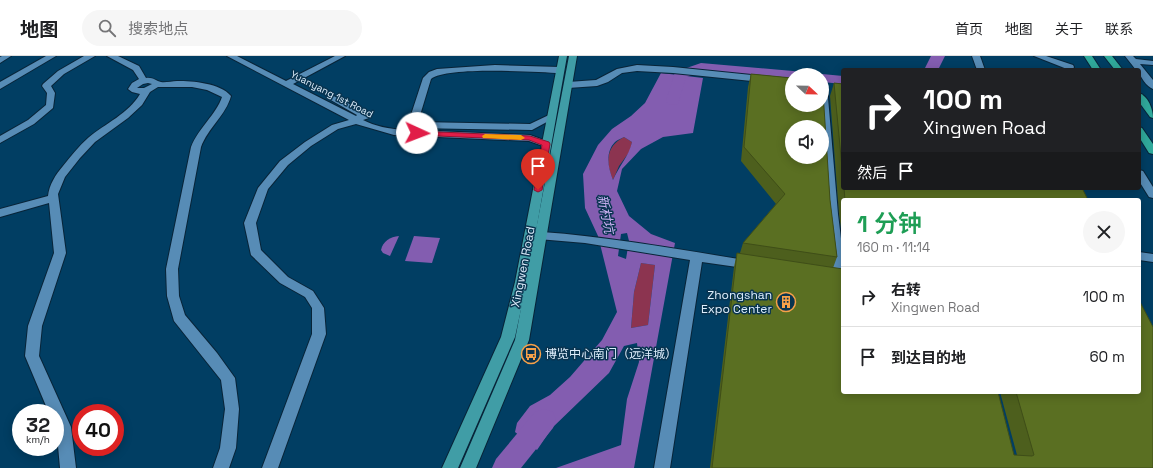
<!DOCTYPE html>
<html lang="zh">
<meta charset="utf-8">
<style>
body{margin:0;font-family:"Space Grotesk","Noto Sans SC",sans-serif;background:#f6f6f6;color:#202124;height:100vh;display:flex;flex-direction:column;font-size:15px;white-space:nowrap}
*{box-sizing:border-box;margin:0}
p{font-size:13px;color:#757577}
.icon{flex:none;width:22px;height:22px;fill:none;stroke:currentColor;stroke-width:2;stroke-linecap:round;stroke-linejoin:round}
.map{position:relative;flex:1;overflow:hidden}
.side{position:absolute;left:841px;top:142px;width:300px;height:196px;display:flex;flex-direction:column;background:#fff;border-radius:4px;box-shadow:0 2px 10px #0003}
.side>*{flex:none}
.banner{position:absolute;left:841px;top:12px;width:300px;height:122px;border-radius:4px;box-shadow:0 2px 10px #0003;background:#202124;color:#fff;overflow:hidden}
.needle{width:26px;rotate:112deg}
.controls{position:absolute;left:785px;top:12px;display:grid;gap:8px}
.controls a{display:grid;place-items:center;width:44px;height:44px;border-radius:50%;background:#fff;box-shadow:0 2px 10px #0003;font-size:20px}
.speed{position:absolute;left:12px;top:348px;display:flex;gap:8px;font-size:20px;font-weight:700;text-align:center}
.speed>*{display:grid;place-content:center;width:52px;height:52px;border-radius:50%;background:#fff;box-shadow:0 2px 10px #0003;line-height:1}
.speed small{font-size:10px;font-weight:400}
.speed .limit{border:6px solid #d22;background:#fff;color:#111}
.pin{position:absolute;display:grid;place-items:center;width:34px;height:34px;color:#fff;margin:-41px -17px;border-radius:50% 50% 50% 0;rotate:-45deg;box-shadow:0 0 4px #0007}
.pin .icon{rotate:45deg}
.me{position:absolute;width:44px;margin:-22px;rotate:92deg;stroke-linejoin:round;filter:drop-shadow(0 0 3px #0008)}
.turn{display:flex;align-items:center;gap:14px;height:84px;padding:0 16px;font-size:18px}
.turn .icon{width:52px;height:52px;stroke-width:2.5}
.turn b{display:block;font-size:28px;line-height:34px}
.then{display:flex;align-items:center;height:38px;padding:0 16px;background:#0003;gap:8px;font-size:15px}
.round{display:grid;place-items:center;flex:none;width:42px;height:42px;border-radius:21px;background:#f6f6f6}
.overview{display:flex;align-items:center;justify-content:space-between;height:68px;padding:0 16px}
h1{font-size:24px;font-weight:600;line-height:30px;color:#1e9e55}
ul{padding:0;list-style:none}
li{display:flex;align-items:center;gap:12px;height:60px;padding:0 16px;border-top:1px solid #e0e0e0}
li div{flex:1}
li b{display:block;font-size:15px}
li em{font-style:normal}
header{display:flex;align-items:center;gap:24px;box-sizing:border-box;height:56px;padding:0 20px;background:#fff;border-bottom:1px solid #e0e0e0}
header strong{font-size:19px}
nav{display:flex;gap:22px;margin-inline-start:auto;font-size:14px}
.search{width:280px;height:36px;background:#f6f6f6;display:flex;align-items:center;gap:10px;box-sizing:border-box;padding:0 14px;border-radius:22px;color:#757577;font-size:15px}
.map>svg:first-child{display:block}
.green{fill:#8c3450}
.water{fill:#835db0;fill-rule:evenodd}
.lines{fill:none;stroke-linecap:round;stroke-linejoin:round}
.river{fill:#835db0;fill-rule:evenodd}
.minor-casing{stroke:#082438;stroke-width:2}
.major-casing{stroke:#082438;stroke-width:2}
.highway-casing{stroke:#082438;stroke-width:2}
.minor{fill:#578cb6;fill-rule:evenodd}
.major{fill:#409da6;fill-rule:evenodd}
.highway{fill:#30a99b;fill-rule:evenodd}
.wall{fill:#4d5f1d}
.building{fill:#5a6f22;stroke:#3f4e18;fill-rule:evenodd}
.route{fill:#e11d48;stroke:#92132f}
.slow{fill:#f59e0b}
.labels{text-anchor:middle;dominant-baseline:central;stroke-width:3;stroke-linejoin:round;paint-order:stroke}
.far-street-label{font-size:10px;fill:#deeefc;stroke:#093450}
.street-label{font-size:12px;fill:#deeefc;stroke:#093450}
.poi-label{font-size:12px;fill:#deeefc;stroke:#093450;text-anchor:end}
.water-label{font-size:13px;font-style:italic;fill:#ceb2f4;stroke:#093450}
</style>
<header>
<strong>地图</strong>
<div class="search"><svg class="icon" aria-label="search" viewBox="0 0 24 24"><circle cx="10" cy="10" r="6"/><path d="M15 15l6 6"/></svg>搜索地点</div>
<nav><a>首页</a><a>地图</a><a>关于</a><a>联系</a></nav>
</header>
<div class="map">
<svg width="1153" height="412" viewBox="0 0 1153 412">
<rect width="100%" height="100%" fill="#013e63"/>
<g class="green">
<path d="M624,81L632,86L630,95L619,110L613,124C606,107 605,91 624,81Z"/>
<path d="M641,207L655,209L648,269L631,272L634,236Z"/>
</g>
<g class="water">
<path d="M661,17L703,22L693,77L663,81L641,93L622,113L617,135L629,160L651,178L675,187L634,412H556L621,389L627,343L639,306L637,287L624,290L609,317L552,372L537,394L515,376L517,367L530,350L550,339L570,321L602,284L617,256L598,180L585,152L583,118L598,89L612,73L631,60L645,47ZM624,81L632,86C629,100 619,110 613,124C608,112 605,96 615,86C617,84 622,82 624,81ZM627,177L629,185L626,203L618,200L621,178ZM641,207L655,209L648,269L631,272L634,236Z"/>
<path d="M399,180L390,200L383,197L381,194C383,185 390,181 399,180Z"/>
<path d="M414,180L440,182L432,207L405,205Z"/>
</g>
<g class="lines">
<g class="river">
<path d="M931,0H945L938,14H924Z"/>
<path d="M701,7L793,15L798,16L800,19H792V23L702,15L686,21L678,48L673,49L668,48L666,45L675,16Z"/>
<path d="M822,18L843,20V28L822,26V19H817Z"/>
<path d="M544,353L553,356L556,364L553,372L521,412H492L496,403L535,356Z"/>
</g>
<defs>
<g id="minor">
<path d="M2,0H11L0,7V1Z"/>
<path d="M46,0H56L0,33V26Z"/>
<path d="M84,0H95L64,18L51,30L55,37L53,52L34,68L0,87V80L28,64L46,49L47,37L42,30L43,28L58,15Z"/>
<path d="M107,0H118L139,10L146,22C153,21 156,25 161,26C165,27 172,25 177,25C193,25 220,27 231,40C226,59 208,72 201,91L178,213L179,240L185,259L217,297L235,322L239,353L236,392L229,412H213L220,392L225,353L221,324L174,265L167,240L166,213L191,91C199,71 216,59 222,41L207,34L192,31H158L150,36L142,49L128,62L95,86L80,102L65,121L58,138L66,197L42,270L39,300L71,371L76,412H60L55,357H49L25,300L28,270L54,197L49,147L0,161V153L48,140C49,129 56,118 63,110C71,100 79,90 88,82C106,67 128,58 140,38L132,36L128,33L132,27L139,23L133,14ZM148,27L152,28L144,32H137L143,28Z"/>
<path d="M227,0H237L286,25L335,0H345L293,28L356,60L357,59L329,43L333,40L336,41L369,58L371,60L369,62L363,64C374,70 390,73 403,74L408,68L423,22L429,16L437,13L495,9L560,11L564,14L560,17C536,16 447,10 431,23L418,66L530,68L551,58L556,61L532,74L414,72L412,74L530,79L549,86L551,88L549,90H543L529,85L394,79L356,68L338,73L311,90L288,109L268,133L256,167L261,194L288,221L313,235L324,252L326,278L278,412H262L312,278V252L305,241L280,227L251,199L244,167L258,132L280,105L305,86L332,69L349,64Z"/>
<path d="M972,0H980L985,14H977Z"/>
<path d="M1034,0H1046L1073,9L1074,11L1073,13H1067Z"/>
<path d="M1125,0H1133L1136,3L1153,5V9L1140,8L1153,24V33C1147,31 1139,20 1139,14H1136Z"/>
<path d="M637,9L673,11L792,23V29L673,17L637,15L622,17L608,26L597,30L568,32L564,29L568,26L596,24L617,13Z"/>
<path d="M823,27L827,30L838,158L843,199V227L836,226L834,223L826,158L820,49H822Z"/>
<path d="M1139,114L1143,115L1153,131V142L1149,141L1139,125Z"/>
<path d="M542,176C612,181 682,194 751,205L755,206L757,209L755,212L751,213L702,206L670,412H654L690,204L585,187L538,183L536,180L538,177Z"/>
<path d="M1139,196L1153,198V206L1139,204Z"/>
</g>
<g id="major">
<path d="M559,0H567L527,226L515,281L458,412H442L501,281L515,226Z"/>
<path d="M569,0H577L529,284L476,412H460L515,284Z"/>
</g>
<g id="highway">
<path d="M1084,0H1092L1101,14H1093Z"/>
<path d="M1104,0H1112L1123,14H1115Z"/>
<path d="M1139,37C1148,40 1153,53 1153,62L1150,61L1139,46Z"/>
<path d="M1139,71L1142,72L1153,88V98L1149,97L1139,81Z"/>
</g>
</defs>
<use href="#minor" class="minor-casing"/>
<use href="#major" class="major-casing"/>
<use href="#highway" class="highway-casing"/>
<use href="#minor" class="minor"/>
<use href="#major" class="major"/>
<use href="#highway" class="highway"/>
</g>
<g class="wall">
<path d="M751,18L823,40L830,144L837,201L833,212L1014,399H1017L1000,336H1139L1153,412H710L734,211L737,197H740L743,187L776,148L741,105L748,31Z"/>
<path d="M834,27L843,28V132H1082L1088,144H843V187L839,158L830,40Z"/>
</g>
<g class="building">
<path d="M751,18L792,22V49H822V25L825,26V34L823,36L830,144L837,201L743,187L785,138L744,91ZM792,71H822V101H792Z"/>
<path d="M834,27L843,28V122Z"/>
<path d="M844,132H1082L1088,144H845Z"/>
<path d="M737,197L843,213V336H998L1014,399L1032,400L1034,399L1016,336H1139V244L1153,271V412H712Z"/>
</g>
<path class="route" d="M417,75L530,80L549,86L550,88L542,134L538,136L534,134L542,89L529,84L415,79V76Z"/>
<path class="slow" d="M485,78L521,79L525,82L521,84L483,82L482,80Z"/>
<defs>
<symbol id="building-ring" viewBox="-11 -11 22 22"><circle r="9.5" fill="#093450" stroke="#f7a149" stroke-width="1.5"/><path d="M-4-6H4V6H1V3H-1V6H-4ZM-2.5-4.3h1.7v1.8h-1.7ZM.8-4.3h1.7v1.8H.8ZM-2.5-1h1.7V.8h-1.7ZM.8-1h1.7V.8H.8Z" fill="#f7a149"/></symbol>
<symbol id="bus-ring" viewBox="-11 -11 22 22"><circle r="9.5" fill="#093450" stroke="#f7a149" stroke-width="1.5"/><path d="M-5-6H5V4H4V6H2V4H-2V6H-4V4H-5ZM-3.5-4V0h7V-4ZM-3.5 1.2v1.5H-2V1.2ZM2 1.2v1.5H3.5V1.2Z" fill="#f7a149"/></symbol>
</defs>
<g fill-rule="evenodd">
<use href="#building-ring" x="775" y="235" width="22" height="22"/>
<use href="#bus-ring" x="520" y="287" width="22" height="22"/>
</g>
<g class="labels">
<g class="far-street-label">
<text transform="translate(332 38) rotate(27)">Yuanyang 1st Road</text>
</g>
<g class="street-label">
<text transform="translate(523 211) rotate(-79)">Xingwen Road</text>
</g>
<g class="poi-label">
<text x="772" y="239">Zhongshan<tspan x="772" dy="14">Expo Center</tspan></text>
<text x="545" y="298" text-anchor="start">博览中心南门（远洋城）</text>
</g>
<g class="water-label">
<text transform="translate(606 158) rotate(79)">新村坑</text>
</g>
</g>
</svg>
<div class="controls">
<a><svg class="needle" viewBox="-14 -14 28 28"><path d="M0-13l5 13h-10z" fill="#e53935"/><path d="M0 13l5-13h-10z" fill="#757577"/></svg></a>
<a><svg class="icon" aria-label="sound" viewBox="0 0 24 24"><path d="M4 9h4l5-4v14l-5-4H4zM17 9q2 3 0 6"/></svg></a>
</div>
<div class="speed"><div>32<small>km/h</small></div><div class="limit">40</div></div>
<div class="pin" style="left:538px;top:134px;background:#d93025"><svg class="icon" aria-label="arrive" viewBox="0 0 24 24"><path d="M6 21V4h12l-3 4 3 4H6"/></svg></div>
<svg class="me" style="left:417px;top:77px" viewBox="-20 -20 40 40"><circle r="19" fill="#fff"/><path d="M0-13L10 11 0 6-10 11z" fill="#e11d48"/></svg>
<div class="banner">
<div class="turn"><svg class="icon" aria-label="right" viewBox="0 0 24 24"><path d="M7 20v-9h11M14 6l5 5-5 5"/></svg><div><b>100 m</b>Xingwen Road</div></div>
<div class="then">然后<svg class="icon" aria-label="arrive" viewBox="0 0 24 24"><path d="M6 21V4h12l-3 4 3 4H6"/></svg></div>
</div>
<section class="side">
<div class="overview"><div><h1>1 分钟</h1><p>160 m · 11:14</p></div><a class="round"><svg class="icon" aria-label="close" viewBox="0 0 24 24"><path d="M6 6l12 12M18 6L6 18"/></svg></a></div>
<ul>
<li><svg class="icon" aria-label="right" viewBox="0 0 24 24"><path d="M7 20v-9h11M14 6l5 5-5 5"/></svg><div><b>右转</b><p>Xingwen Road</p></div><em>100 m</em></li>
<li><svg class="icon" aria-label="arrive" viewBox="0 0 24 24"><path d="M6 21V4h12l-3 4 3 4H6"/></svg><div><b>到达目的地</b></div><em>60 m</em></li>
</ul>
</section>
</div>
